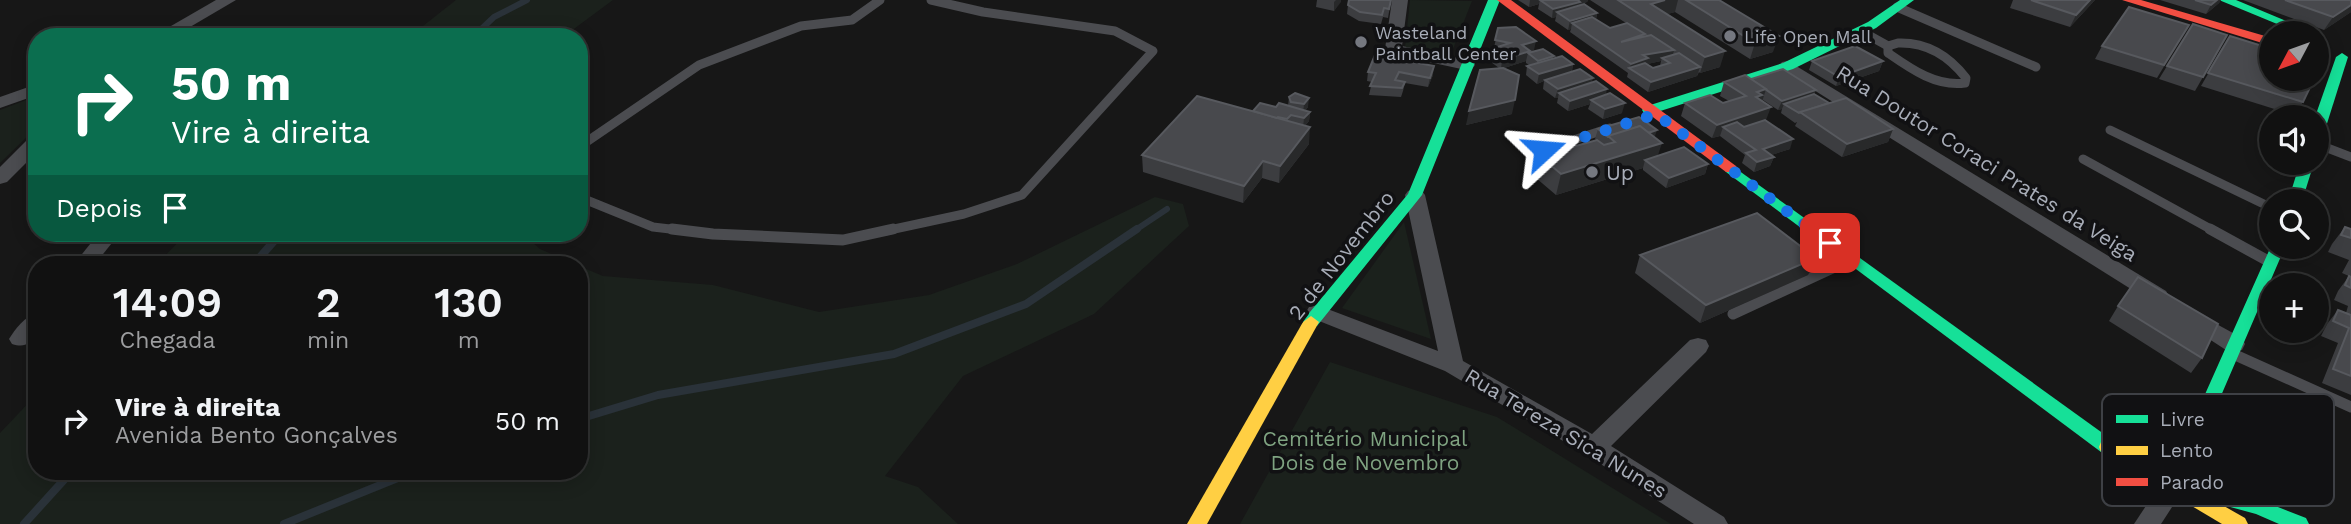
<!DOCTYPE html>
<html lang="pt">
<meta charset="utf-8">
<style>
body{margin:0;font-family:"Work Sans",sans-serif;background:#1e1f1f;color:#f1f3f6;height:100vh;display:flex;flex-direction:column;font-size:26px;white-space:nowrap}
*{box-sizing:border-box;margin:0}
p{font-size:23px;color:#9c9d9f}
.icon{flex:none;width:38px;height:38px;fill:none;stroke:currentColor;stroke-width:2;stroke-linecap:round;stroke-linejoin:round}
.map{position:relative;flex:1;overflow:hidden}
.side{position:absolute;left:28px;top:256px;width:560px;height:224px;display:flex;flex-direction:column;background:#111;border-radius:28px;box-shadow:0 4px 18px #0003,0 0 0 2px #303131}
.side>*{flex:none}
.guide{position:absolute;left:28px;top:28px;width:560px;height:214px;border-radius:28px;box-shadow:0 4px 18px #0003,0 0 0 2px #303131;background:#0b6e4f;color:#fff;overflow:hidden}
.needle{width:46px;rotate:229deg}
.tools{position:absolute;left:2259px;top:21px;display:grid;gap:14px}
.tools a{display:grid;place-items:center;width:70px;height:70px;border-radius:50%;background:#111;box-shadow:0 4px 18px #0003,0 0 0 2px #303131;font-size:35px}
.pin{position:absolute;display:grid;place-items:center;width:60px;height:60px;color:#fff;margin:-30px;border-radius:14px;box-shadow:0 4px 10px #0006}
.me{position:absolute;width:77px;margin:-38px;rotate:71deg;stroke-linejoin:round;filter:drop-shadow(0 0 5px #0008)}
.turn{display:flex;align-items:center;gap:24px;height:147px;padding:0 28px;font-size:32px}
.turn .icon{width:91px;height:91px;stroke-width:2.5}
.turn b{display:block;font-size:49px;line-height:60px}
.then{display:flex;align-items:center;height:66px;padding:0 28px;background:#0003;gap:14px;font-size:26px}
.eta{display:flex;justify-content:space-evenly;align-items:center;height:119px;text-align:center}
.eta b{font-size:42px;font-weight:600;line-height:49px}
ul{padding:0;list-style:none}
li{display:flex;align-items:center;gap:21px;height:91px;padding:0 28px}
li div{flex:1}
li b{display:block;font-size:26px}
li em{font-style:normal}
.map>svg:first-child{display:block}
.green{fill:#1b211c}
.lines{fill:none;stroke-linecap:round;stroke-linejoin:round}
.stream-far1{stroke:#2a3239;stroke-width:6}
.stream{stroke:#2a3239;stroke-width:8}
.lane-far1{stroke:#4b4c50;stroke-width:9}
.lane{stroke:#4b4c50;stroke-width:11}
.street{fill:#4b4c50;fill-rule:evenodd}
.fast{fill:#16e098;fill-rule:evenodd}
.slow{fill:#ffcf43;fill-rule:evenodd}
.jam{fill:#f24e42;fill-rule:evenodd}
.wall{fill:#3c3d40;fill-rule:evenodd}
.shaded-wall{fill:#28292a}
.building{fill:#48494d;stroke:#57595e;stroke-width:2}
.route{stroke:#1a73e8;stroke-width:12;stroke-dasharray:0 21.6}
.poi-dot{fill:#757880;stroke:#111113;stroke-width:2.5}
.labels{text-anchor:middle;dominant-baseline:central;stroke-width:7;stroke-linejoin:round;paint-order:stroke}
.far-poi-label{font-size:18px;fill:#a8adb8;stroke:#111113;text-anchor:start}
.street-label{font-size:21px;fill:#a8adb8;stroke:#111113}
.poi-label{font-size:21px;fill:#a8adb8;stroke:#111113;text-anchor:start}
.park-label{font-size:21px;fill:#7fa381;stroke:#111113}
.key{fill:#111113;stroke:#3e4045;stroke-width:2}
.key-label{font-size:19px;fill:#a8adb8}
</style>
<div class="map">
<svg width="2351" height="524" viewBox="0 0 2351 524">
<rect width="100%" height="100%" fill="#171717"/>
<g class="green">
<path d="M456,0H613L563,37H409Z"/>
<path d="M1410,0L1472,1L1451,54L1405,47Z"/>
<path d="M37,96V127L0,163V110Z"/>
<path d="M1155,197L1183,204L1189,226L1094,314L963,376L885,476L918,487L958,524H0V433L37,394V471H579V266L603,276L713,285L819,312L929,295L1017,264Z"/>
<path d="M1404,222L1431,339L1342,308Z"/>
<path d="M187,233H522L540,249L575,264H157Z"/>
<path d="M1330,362L1497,417L1671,524H1240Z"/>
</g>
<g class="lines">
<g class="stream-far1">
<path d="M473,37L494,17L527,0"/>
<path d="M1134,231L1167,209"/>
</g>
<g class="stream">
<path d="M254,264L281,233"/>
<path d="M579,419L658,395L894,354L1026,304L1137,229"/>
<path d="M24,524L72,471"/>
<path d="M284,524L415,471"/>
</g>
<g class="lane-far1">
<path d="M1897,7L2036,67"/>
<path d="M1861,31L1888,46"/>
<path d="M1898,43C1927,42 1949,56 1966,78L1965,83C1936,87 1911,69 1888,53V46Z"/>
<path d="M2110,130L2272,208"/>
<path d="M2317,144L2351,157"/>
<path d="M579,147L699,65L801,26L852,20L880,0"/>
<path d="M1543,150L1610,128"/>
<path d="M2083,159L2214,231"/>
<path d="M579,197L653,227L687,231"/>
<path d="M885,231L964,214L1022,195L1153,51L1115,31L983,12L931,0"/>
</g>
<g class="lane">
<path d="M672,229L713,234L843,240L893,229"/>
<path d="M2210,229L2270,262"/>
<path d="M1733,314L1852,259"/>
<path d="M2233,354L2351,407"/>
</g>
<g class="street">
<path d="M216,0H236L173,37H152Z"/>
<path d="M1392,0H1408L1402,46L1472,61L1475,65L1472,69L1466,70L1387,53L1385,49Z"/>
<path d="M1788,61L2166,291L2169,296L2166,301L2158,303L2150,301L1782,70L1779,66L1782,62Z"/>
<path d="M37,84V95L0,108V97Z"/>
<path d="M37,135V152L7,182L0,184V167L30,137Z"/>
<path d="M1415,189L1422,191L1425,195L1463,361L1592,434L1690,340L1698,338L1706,340L1709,346L1706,352L1611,446L1724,517L1728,524H1694L1585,454L1445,371L1309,317L1306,312L1309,307L1317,305L1438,351L1405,195L1408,191Z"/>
<path d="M99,233H120L95,264H74Z"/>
<path d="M2191,310L2242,338L2245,344L2242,350L2234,352L2226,350L2183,322L2180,317L2183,312Z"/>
<path d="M37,313V334C29,344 25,348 12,344L9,339C15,329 25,316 37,313Z"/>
<path d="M2174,474L2183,477L2187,484L2161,524H2134L2165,477Z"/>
</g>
<g class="fast">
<path d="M1488,0H1500L1422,195L1317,326H1305L1303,322L1305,318L1408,194Z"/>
<path d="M1900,0H1914L1876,28L1793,69L1654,113H1644L1642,110L1644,107L1783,63L1868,22Z"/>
<path d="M2219,0H2236L2315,33H2299Z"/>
<path d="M2342,53L2348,57L2324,133L2317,137L2315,117L2336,57Z"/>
<path d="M2300,163H2314L2302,201H2288Z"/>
<path d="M1731,165L2115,442L2117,447L2115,452L2108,454L2101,452L1726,172L1724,169L1726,166Z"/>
<path d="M2272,244V247H2285L2183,484L2181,489L2174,491L2167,489L2165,484Z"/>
<path d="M2208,487L2260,500L2306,518L2309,524H2279L2256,514L2201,499L2198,494L2201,489Z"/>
</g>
<g class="slow">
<path d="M1311,316L1319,322L1207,524H1187L1303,322Z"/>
<path d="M2108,440L2245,518L2248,524H2222L2101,452L2099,447L2101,442Z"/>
</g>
<g class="jam">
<path d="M1497,0H1511L1736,166L1738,169L1736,172H1726Z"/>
<path d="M2122,0H2141L2272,38V46Z"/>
</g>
</g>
<g class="wall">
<path d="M1317,0H1341L1334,11L1316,7Z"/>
<path d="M1391,0L1388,18L1383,17L1381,24L1359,21L1347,14L1348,5Z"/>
<path d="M1518,0H1588L1587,2L1580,4V5L1597,13L1596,20L1610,28L1626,23L1590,0H1719L1773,52L1750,59L1675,12L1667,14L1720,67L1700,73L1699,72L1697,76L1648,92L1627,77L1628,73L1570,32L1571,29L1568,30L1555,21L1556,17L1552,18L1538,9L1539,4L1529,7ZM1661,61L1660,66L1653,68L1647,64Z"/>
<path d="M2013,0H2095L2070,27L2010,8Z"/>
<path d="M2160,0H2221L2219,3L2206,14Z"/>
<path d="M2243,0H2351V12L2324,30Z"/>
<path d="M2189,25L2157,78L2095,59L2102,46Z"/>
<path d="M1498,28L1534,50L1530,51V53L1554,56L1553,58L1573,64L1572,71L1593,78L1591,83L1606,95L1622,113L1603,119L1588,109L1590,104L1568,111L1557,103L1558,98H1555L1543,89L1544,81L1537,84L1526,75L1527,66L1529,65L1526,63V61L1504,68L1512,114L1466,125L1499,68L1487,59L1488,50L1494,48Z"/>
<path d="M2227,35L2195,91L2159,79L2167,66Z"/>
<path d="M2230,36L2303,102L2294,115L2201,86Z"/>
<path d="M1375,55L1433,75L1428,87L1405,83L1403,91L1401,97L1369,95L1372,82L1367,81L1368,72Z"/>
<path d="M1812,61H1883L1879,71L1836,86L1809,70Z"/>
<path d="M1751,79L1816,90L1814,94L1829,104L1893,129L1888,142L1842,157L1795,126L1797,122L1795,123L1781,113L1782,109L1778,110L1763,100L1766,120L1790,149L1771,155L1774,157L1770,166L1754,172L1742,163L1745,155L1720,136L1712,138L1681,116L1685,103H1723L1729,101L1720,96L1724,82Z"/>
<path d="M1295,93L1308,107L1305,111L1310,112L1309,121L1305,126L1309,144L1279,183L1262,178L1243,203L1143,172L1142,155L1253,111L1288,106L1289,97Z"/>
<path d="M1598,129L1655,138L1658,156L1708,164L1705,174L1666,188L1643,170V168L1556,195L1536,178L1540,156L1596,140L1595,139Z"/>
<path d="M2345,227L2351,229V277L2342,273L2349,260L2328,252L2332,244Z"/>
<path d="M1640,255L1816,258L1808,275L1700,323L1635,273Z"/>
<path d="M2349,276L2351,277V395L2322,383L2338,343L2321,336L2327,324L2338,310L2346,313L2348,306L2334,300L2338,291Z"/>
<path d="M2118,306L2202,358L2191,373L2109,321Z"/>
</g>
<g class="shaded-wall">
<path d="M1336,0H1341V2L1334,11V2Z"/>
<path d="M1530,0H1551H1540L1539,4L1529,7Z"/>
<path d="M1573,0H1588L1587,2L1580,4L1578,10L1557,12L1556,17L1552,18L1553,9Z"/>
<path d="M1665,0H1678L1675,12L1647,20L1651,4Z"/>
<path d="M2090,0H2095L2070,27L2076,15Z"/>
<path d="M2217,0H2221L2219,3L2206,14L2211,5Z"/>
<path d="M2351,5V12L2324,30L2333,17Z"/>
<path d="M1597,13L1595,22L1572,23L1571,29L1568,30L1570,21Z"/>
<path d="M1779,36L1773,52L1750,59L1755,43Z"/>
<path d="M1536,41L1534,50L1530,51V55L1528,53L1526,61L1501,69L1502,60L1522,45Z"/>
<path d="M1674,50L1672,59L1662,58L1661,61L1630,68L1631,64L1643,55Z"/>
<path d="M1725,51L1720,67L1700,73L1705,57Z"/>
<path d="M1883,61L1879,71L1836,86L1839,77Z"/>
<path d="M1573,64L1571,74L1545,80L1544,81L1537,84L1539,74Z"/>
<path d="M1434,66L1433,75L1428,87L1430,78Z"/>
<path d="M1700,67L1697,76L1648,92L1651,82Z"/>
<path d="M1593,78L1590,88L1559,93L1558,98H1555L1558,89Z"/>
<path d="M1607,89L1605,99L1591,100L1590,104L1568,111L1570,101Z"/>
<path d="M1766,89L1762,102L1751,110L1757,92Z"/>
<path d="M1816,90L1812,99L1784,104L1782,109L1778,110L1782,101Z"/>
<path d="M1309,98L1308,107L1303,114L1304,104Z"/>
<path d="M1515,100L1512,114L1466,125L1469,111Z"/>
<path d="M1625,103L1622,113L1603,119L1605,109Z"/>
<path d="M1771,107L1766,120L1731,132L1723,127L1720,136L1712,138L1717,125Z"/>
<path d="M1310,112L1309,121L1303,128L1304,118Z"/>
<path d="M1310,127L1309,144L1279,183L1280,166Z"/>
<path d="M1893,129L1888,142L1842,157L1847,144Z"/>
<path d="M1657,130L1654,139L1615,142Z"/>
<path d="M1793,139L1790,149L1759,159L1763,149Z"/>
<path d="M1662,143L1655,164L1645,160L1643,168L1556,195L1561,174Z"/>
<path d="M1774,157L1770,166L1754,172L1757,162Z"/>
<path d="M1263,161L1262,178L1243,203L1244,186Z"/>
<path d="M1708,164L1705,174L1666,188L1669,178Z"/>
<path d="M1816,258L1808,275L1700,323L1706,305Z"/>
</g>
<g class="building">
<path d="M1349,0H1391L1389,9L1384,8L1382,15L1360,12L1348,5Z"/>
<path d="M1540,0H1578L1580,2L1553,9Z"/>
<path d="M1618,0H1665L1651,4L1725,51L1705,57Z"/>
<path d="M1686,0H1719L1779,36L1755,43Z"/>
<path d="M2031,0H2090L2076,15Z"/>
<path d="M2195,0H2217L2211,5Z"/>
<path d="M2285,0H2351V5L2333,17Z"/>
<path d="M1584,4L1597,13L1570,21L1557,12Z"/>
<path d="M2129,7L2189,25L2164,65L2102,46Z"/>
<path d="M1592,17L1610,28L1627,23L1645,34L1621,42L1651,35L1674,50L1643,55L1648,58L1631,64L1572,23Z"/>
<path d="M2193,24L2227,35L2203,77L2167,66Z"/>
<path d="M1516,27L1536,41L1522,45L1530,51L1502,60L1488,50L1510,43L1495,40L1498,28Z"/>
<path d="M2230,36L2272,49V79H2314L2303,102L2208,73Z"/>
<path d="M1855,46L1883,61L1839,77L1812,61Z"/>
<path d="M1543,49L1554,56L1538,61L1528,53Z"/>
<path d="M1679,53L1700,67L1651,82L1629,68L1645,63L1653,68L1670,63L1662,58Z"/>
<path d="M1375,55L1434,66L1430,78L1399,72L1395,80L1405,82L1402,88L1370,86L1376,73L1368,72Z"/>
<path d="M1562,56L1573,64L1539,74L1527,66Z"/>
<path d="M2317,62L2322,63L2317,73Z"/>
<path d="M1503,68L1519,75L1515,100L1469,111L1480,70Z"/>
<path d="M1580,69L1593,78L1558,89L1545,80Z"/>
<path d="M1783,69L1816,90L1782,101L1751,79Z"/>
<path d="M1745,75L1766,89L1757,92L1762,95L1756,97L1771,107L1717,125L1685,103L1710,95L1723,103L1746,96L1724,82Z"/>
<path d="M1596,81L1607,89L1570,101L1559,93Z"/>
<path d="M1295,93L1309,98L1304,104L1291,102L1289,97Z"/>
<path d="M1610,93L1625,103L1605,109L1591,100Z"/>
<path d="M1814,94L1829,103L1799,113L1784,104Z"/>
<path d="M1197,96L1310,127L1280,166L1263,161L1244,186L1142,155Z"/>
<path d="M1846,98L1893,129L1847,144L1800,112Z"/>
<path d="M1260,103L1276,107L1279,103L1310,112L1304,118L1291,115L1287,119L1278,117L1277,118L1253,111Z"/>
<path d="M1639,117L1657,130L1648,133L1640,126L1608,137L1598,129Z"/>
<path d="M1765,120L1793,139L1763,149L1774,157L1757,162L1746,153L1756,150L1723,127L1737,122L1744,127Z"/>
<path d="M1640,126L1662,143L1561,174L1540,156L1597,140L1604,145L1615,142L1608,136Z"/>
<path d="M1684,147L1708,164L1669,178L1645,160Z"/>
<path d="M1757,213L1816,258L1706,305L1640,255Z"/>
<path d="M2345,227L2351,229V238L2341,235Z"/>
<path d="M2349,276L2351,277V288L2345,285Z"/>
<path d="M2138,277L2218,324L2202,358L2118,306Z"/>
<path d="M2338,310L2351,315V376L2333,369L2349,328L2333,321Z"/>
</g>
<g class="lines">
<path class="route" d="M1544,150L1656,114L1830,243"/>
</g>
<g class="poi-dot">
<circle cx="1730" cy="36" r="7"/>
<circle cx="1361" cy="42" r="7"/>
<circle cx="1592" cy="172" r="7"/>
</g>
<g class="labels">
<g class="far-poi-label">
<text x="1375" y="32">Wasteland<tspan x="1375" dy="21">Paintball Center</tspan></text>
<text x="1744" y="36">Life Open Mall</text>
</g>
<g class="street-label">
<text transform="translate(1987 163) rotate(32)">Rua Doutor Coraci Prates da Veiga</text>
<text transform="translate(1341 255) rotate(-52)">2 de Novembro</text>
<text transform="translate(1566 433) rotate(31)">Rua Tereza Sica Nunes</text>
</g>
<g class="poi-label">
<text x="1606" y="172">Up</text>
</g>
<g class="park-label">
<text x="1365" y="438">Cemitério Municipal<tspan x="1365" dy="24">Dois de Novembro</tspan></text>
</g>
</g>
<rect x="2102" y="394" width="232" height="112" rx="10" class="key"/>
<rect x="2116" y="415" width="32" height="8" fill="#16e098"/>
<rect x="2116" y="446" width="32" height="9" fill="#ffcf43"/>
<rect x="2116" y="478" width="32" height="8" fill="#f24e42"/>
<g class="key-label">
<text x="2160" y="426">Livre</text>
<text x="2160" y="457">Lento</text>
<text x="2160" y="489">Parado</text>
</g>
</svg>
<div class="tools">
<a><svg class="needle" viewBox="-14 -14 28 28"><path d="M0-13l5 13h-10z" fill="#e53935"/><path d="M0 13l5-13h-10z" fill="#9c9d9f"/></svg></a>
<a><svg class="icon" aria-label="sound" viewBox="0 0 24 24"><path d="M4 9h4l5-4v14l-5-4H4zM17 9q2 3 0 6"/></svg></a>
<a><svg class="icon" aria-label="search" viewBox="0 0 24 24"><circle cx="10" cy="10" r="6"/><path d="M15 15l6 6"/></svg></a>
<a>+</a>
</div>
<div class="pin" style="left:1830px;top:243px;background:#d93025"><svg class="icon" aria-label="arrive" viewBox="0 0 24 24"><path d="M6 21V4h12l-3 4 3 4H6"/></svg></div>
<svg class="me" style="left:1544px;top:150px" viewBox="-20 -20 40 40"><path d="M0-17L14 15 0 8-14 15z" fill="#1a73e8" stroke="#fff" stroke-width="4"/></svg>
<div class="guide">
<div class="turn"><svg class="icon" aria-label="right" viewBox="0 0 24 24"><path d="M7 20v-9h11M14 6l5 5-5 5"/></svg><div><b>50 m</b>Vire à direita</div></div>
<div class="then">Depois<svg class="icon" aria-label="arrive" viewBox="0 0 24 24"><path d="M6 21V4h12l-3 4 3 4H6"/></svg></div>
</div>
<section class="side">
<div class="eta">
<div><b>14:09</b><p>Chegada</p></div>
<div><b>2</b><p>min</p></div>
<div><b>130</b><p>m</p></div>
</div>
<ul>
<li><svg class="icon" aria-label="right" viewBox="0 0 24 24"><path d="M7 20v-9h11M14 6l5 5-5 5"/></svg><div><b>Vire à direita</b><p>Avenida Bento Gonçalves</p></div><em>50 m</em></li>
</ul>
</section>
</div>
